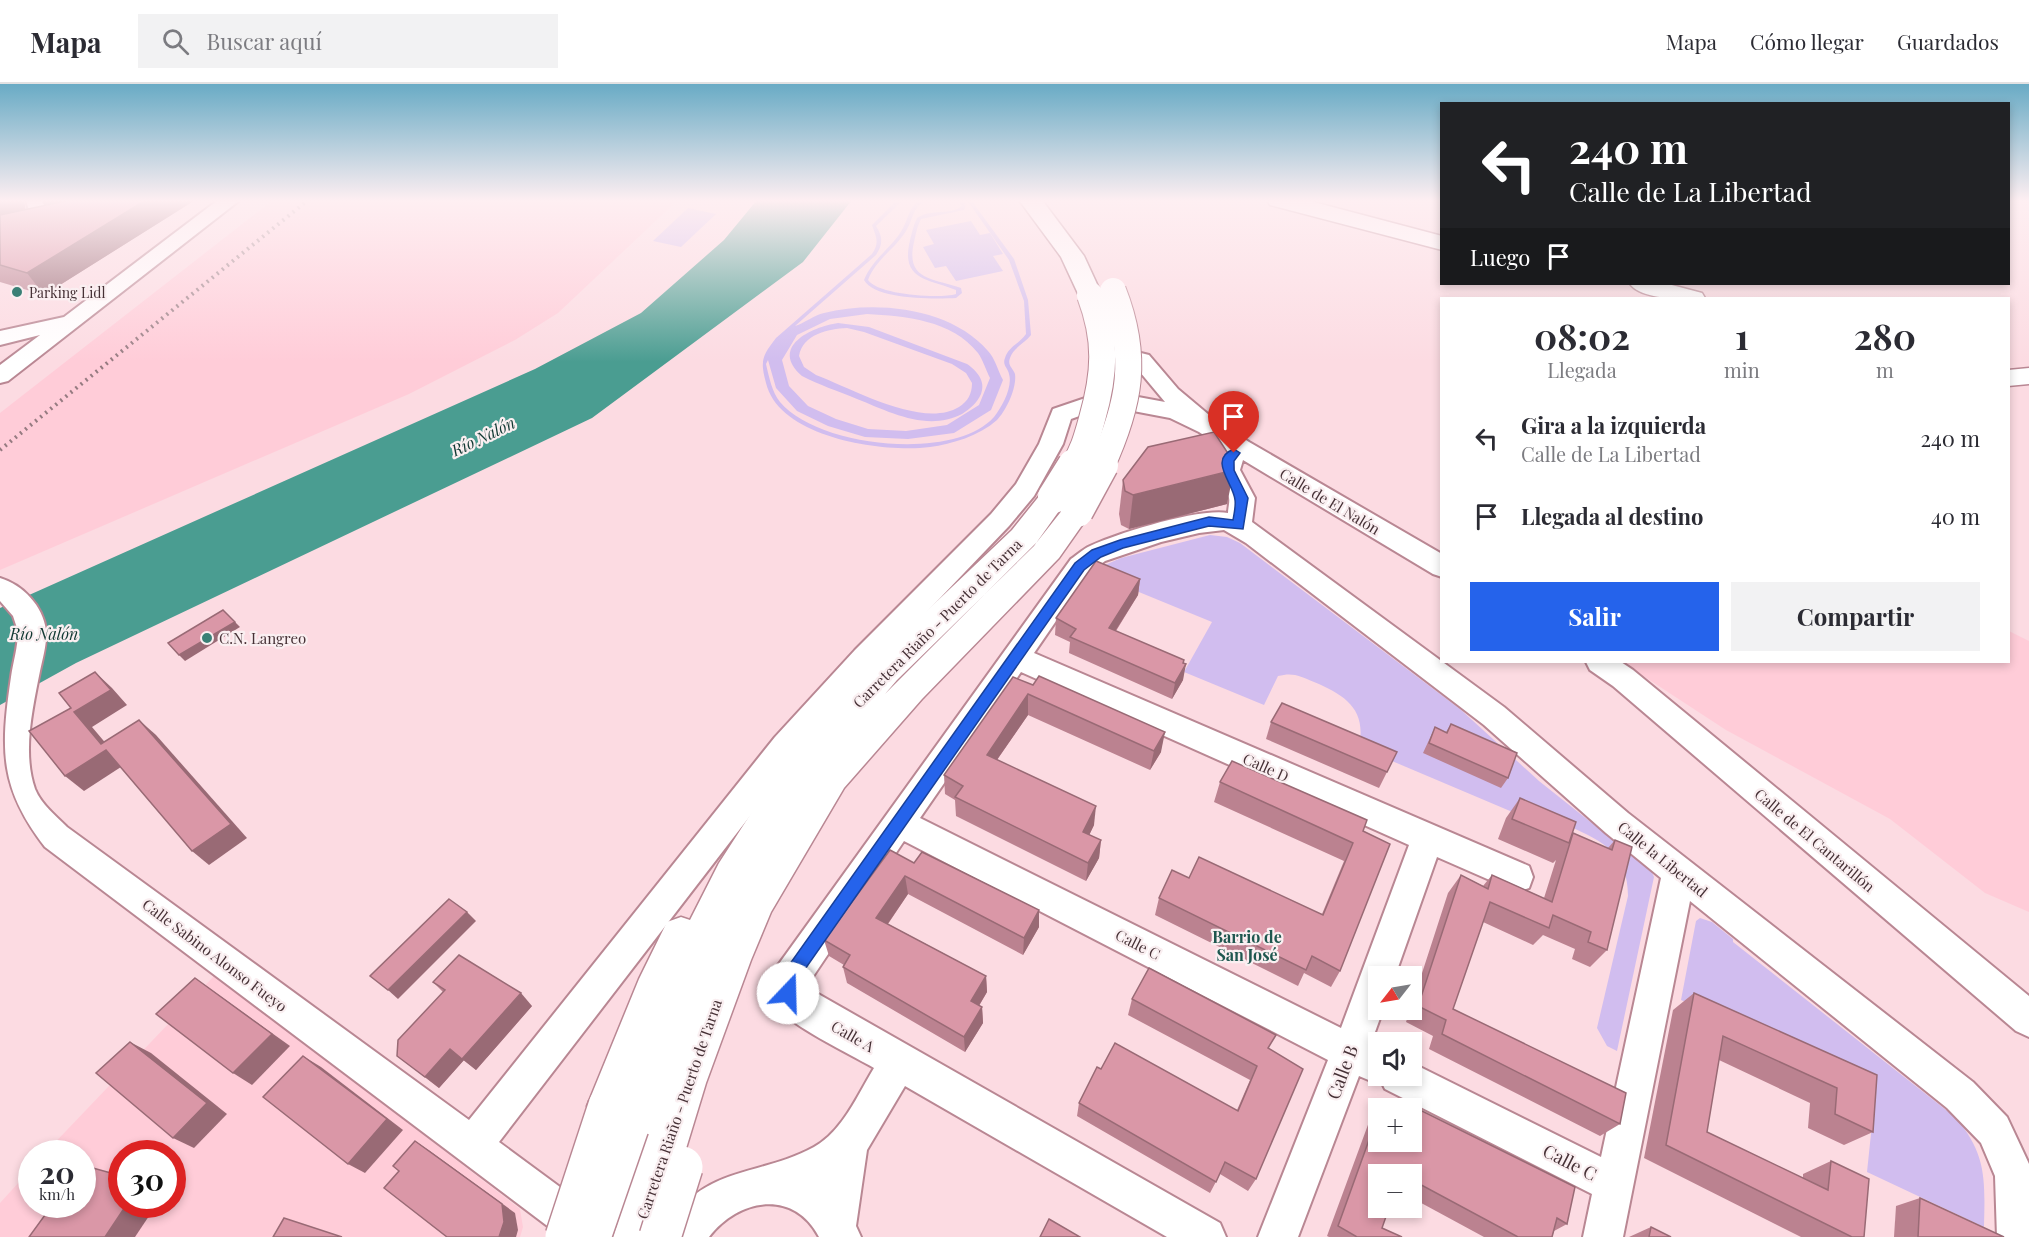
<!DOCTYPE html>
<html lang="es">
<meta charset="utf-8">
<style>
body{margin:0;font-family:"Playfair Display",serif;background:#f2f2f3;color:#2b2b33;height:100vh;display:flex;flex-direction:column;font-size:22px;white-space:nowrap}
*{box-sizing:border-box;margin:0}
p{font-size:20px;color:#7c7c81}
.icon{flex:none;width:33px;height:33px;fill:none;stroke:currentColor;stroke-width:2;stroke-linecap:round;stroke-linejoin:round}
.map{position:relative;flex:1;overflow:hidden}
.sheet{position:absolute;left:1440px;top:213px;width:570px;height:366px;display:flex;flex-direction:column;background:#fff;border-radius:0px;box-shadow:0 3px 9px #0003}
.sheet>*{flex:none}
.top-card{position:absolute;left:1440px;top:18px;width:570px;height:183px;border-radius:0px;box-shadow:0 3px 9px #0003;background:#202124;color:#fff;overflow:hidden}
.needle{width:39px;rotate:239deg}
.fabs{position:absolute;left:1368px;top:882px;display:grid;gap:12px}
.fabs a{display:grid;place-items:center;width:54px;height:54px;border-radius:0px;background:#fff;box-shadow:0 3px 9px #0003;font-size:30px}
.speed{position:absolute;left:18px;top:1056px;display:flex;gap:12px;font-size:30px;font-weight:700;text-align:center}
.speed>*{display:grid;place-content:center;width:78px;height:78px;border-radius:50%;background:#fff;box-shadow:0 3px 9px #0003;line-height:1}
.speed small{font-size:15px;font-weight:400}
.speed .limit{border:9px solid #d22;background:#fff;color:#111}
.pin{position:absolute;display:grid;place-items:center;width:51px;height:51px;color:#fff;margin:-62px -26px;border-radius:50% 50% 50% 0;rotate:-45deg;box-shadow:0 0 6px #0007}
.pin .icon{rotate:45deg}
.me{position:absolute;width:66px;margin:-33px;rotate:21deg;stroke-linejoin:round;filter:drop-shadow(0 0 4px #0008)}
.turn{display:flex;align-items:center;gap:21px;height:126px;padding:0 30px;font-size:27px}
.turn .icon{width:78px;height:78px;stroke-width:2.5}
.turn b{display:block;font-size:42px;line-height:51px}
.then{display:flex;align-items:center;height:57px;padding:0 30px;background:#0003;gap:12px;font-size:22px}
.eta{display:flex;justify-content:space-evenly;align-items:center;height:102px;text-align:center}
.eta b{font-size:36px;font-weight:700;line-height:42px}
.cta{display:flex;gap:12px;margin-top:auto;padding:12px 30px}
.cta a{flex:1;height:69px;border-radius:0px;background:#2563eb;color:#fff;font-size:24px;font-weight:700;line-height:69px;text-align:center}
.cta a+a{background:#f2f2f3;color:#2b2b33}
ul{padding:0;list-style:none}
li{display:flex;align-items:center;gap:18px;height:78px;padding:0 30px}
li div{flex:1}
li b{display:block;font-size:22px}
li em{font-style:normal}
header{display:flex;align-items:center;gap:36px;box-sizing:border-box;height:84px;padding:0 30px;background:#fff;border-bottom:2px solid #e1e1e2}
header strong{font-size:28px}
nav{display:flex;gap:33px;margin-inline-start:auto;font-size:21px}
.search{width:420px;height:54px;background:#f2f2f3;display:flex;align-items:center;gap:15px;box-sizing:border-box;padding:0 21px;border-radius:0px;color:#7c7c81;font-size:22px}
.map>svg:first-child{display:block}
.built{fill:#ffccd8;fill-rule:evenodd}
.green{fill:#d1bdef;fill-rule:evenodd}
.water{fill:#4a9d91}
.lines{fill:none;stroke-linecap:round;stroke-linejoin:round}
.minor-casing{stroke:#b98793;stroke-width:4}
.major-casing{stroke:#b98793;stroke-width:3}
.highway-casing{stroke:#b98793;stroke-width:3}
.minor{fill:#fff;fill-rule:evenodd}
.major{fill:#fff;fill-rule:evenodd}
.highway{fill:#fff;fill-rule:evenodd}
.rail{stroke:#967b81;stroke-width:4;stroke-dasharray:2 4.5;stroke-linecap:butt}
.highway-bridge-far2-casing{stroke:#b98793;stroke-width:28;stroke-linecap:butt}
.highway-bridge-far1-casing{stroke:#b98793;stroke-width:35;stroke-linecap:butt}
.highway-bridge-casing{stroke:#b98793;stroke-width:44;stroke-linecap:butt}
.highway-bridge-far2{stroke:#fff;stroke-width:26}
.highway-bridge-far1{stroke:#fff;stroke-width:32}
.highway-bridge{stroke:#fff;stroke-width:41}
.wall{fill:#bb8290}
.shaded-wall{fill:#996a75}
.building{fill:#da97a7;stroke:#996a75;stroke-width:1.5}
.route{fill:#2563eb;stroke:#184099;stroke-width:1.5}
.poi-dot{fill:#3a8076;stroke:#faeff1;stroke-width:2}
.labels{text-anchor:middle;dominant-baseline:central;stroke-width:4.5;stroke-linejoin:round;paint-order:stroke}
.far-poi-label{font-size:14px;fill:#463136;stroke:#faeff1;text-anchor:start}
.street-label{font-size:15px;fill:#463136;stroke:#faeff1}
.poi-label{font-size:15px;fill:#463136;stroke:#faeff1;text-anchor:start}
.water-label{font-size:16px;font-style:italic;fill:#113933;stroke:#faeff1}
.neighbourhood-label{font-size:16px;font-weight:bold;fill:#1e574f;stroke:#faeff1}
.near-street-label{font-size:18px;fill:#463136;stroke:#faeff1}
</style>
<header>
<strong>Mapa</strong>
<div class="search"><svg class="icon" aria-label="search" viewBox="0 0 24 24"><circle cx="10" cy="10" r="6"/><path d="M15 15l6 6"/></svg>Buscar aquí</div>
<nav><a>Mapa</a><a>Cómo llegar</a><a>Guardados</a></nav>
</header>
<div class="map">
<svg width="2029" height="1153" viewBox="0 0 2029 1153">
<rect width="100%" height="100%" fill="#fcdbe2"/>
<g class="built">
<path d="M273,116H678L558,229L515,256L409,310L0,486V329Z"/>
<path d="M2009,547L2029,557V828L1985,809L1890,735L1726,646L1622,578H2008Z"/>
<path d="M215,891L520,1125L523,1143L520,1153H0V1119L31,1085L32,1120H82V1070L45,1069ZM122,1070H172V1120H122Z"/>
</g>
<g class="green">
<path d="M897,116H903L876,142C883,153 883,160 876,171L795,242C805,239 814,231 824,229C877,216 951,224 988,267C995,274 998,287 1003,296L991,326L954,349L908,355L865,353L828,342L797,327L776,304L768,276L766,280C769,293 772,308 780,318C817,363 954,378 994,333C1002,323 1013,303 1009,290C1008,284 1002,281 1005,274C1008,263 1020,259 1026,250L1024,217L1009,176L967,116H971L1014,175L1028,216L1031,251C1025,259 1013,264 1010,274C1007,281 1013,284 1015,290C1017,304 1006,327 997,336C979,352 952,360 930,363C883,369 779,354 766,299C760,277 762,272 776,254L872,170C880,158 876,153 872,141ZM867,230C905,232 952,236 978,269C983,276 986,286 990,294L979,321L947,341L906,347L868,345L836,335L808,322L789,302L782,276L797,251L830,235Z"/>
<path d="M920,116H927C912,123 914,134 906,147C895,165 876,175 868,196C878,211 940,215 956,210V206C932,196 902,197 909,161C911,152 913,142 917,134C930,125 952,131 962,122L957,116H962L966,121L964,126L921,135C917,142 916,150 914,158C905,197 934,194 961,204L962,209L956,214C934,215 875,216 864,196C873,174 893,163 903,144C909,133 909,123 920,116Z"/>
<path d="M688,124L716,130L681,163L653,157Z"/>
<path d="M971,137L980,151L990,149L1003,170L993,172L1003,187L956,197L946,182L935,184L923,163L934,160L926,146Z"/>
<path d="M838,239L869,243L967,280C977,287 986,297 981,310C977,319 970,325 962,330C927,348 890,328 857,315C838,307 819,301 802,292C769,263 811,243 838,239ZM847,244L864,248L952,280L966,289L972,299C972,310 968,317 959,323C923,345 853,305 816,291L804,283L799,272C803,250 828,245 847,244Z"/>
<path d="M1210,451L1227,453L1240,459L1460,625L1539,697L1651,786L1654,793L1617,967L1607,962L1597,944L1628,812C1628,770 1604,758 1569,742L1564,750L1359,663C1367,625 1345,611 1314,598C1300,592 1293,588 1278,592L1264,621L1184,588L1212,538L1095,490L1105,481L1121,474Z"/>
<path d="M1700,834L1712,838L1733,855V858L1955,1033C1987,1070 1985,1096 1984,1143L1867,1088L1876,1002L1681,916L1696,837Z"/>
</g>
<path class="water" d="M757,116H852L803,178L592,334L76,579L0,621V524L535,285L641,229L724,156Z"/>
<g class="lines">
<defs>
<g id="minor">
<path d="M26,116H46L51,140L48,144H34Z"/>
<path d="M218,116H240L8,297L0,299V281L40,251L0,261V247L64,233Z"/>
<path d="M1141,269L1149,271L1178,305L1215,336L1249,358L1442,470V493L1433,490L1243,376L1240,386L1255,414L1252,438L1504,623L1628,729L1973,998L2007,1033L2029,1080V1153H1997L1995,1092L1981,1059L1947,1024L1690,817L1623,1153H1583L1592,1110L1385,1005L1382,999L1378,1000L1359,992L1298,1153H1258L1328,976L904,757L806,903L1220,1139L1226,1153H1167L905,1002L867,1066L856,1142L861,1153H819C794,1105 739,1114 709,1153H664C694,1081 758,1094 814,1063C843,1047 858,1010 874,984C852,971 786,940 775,920C768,907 770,897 776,884L1071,475C1077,471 1083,465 1090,462C1119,449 1198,424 1228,429C1228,424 1230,418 1229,414C1225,392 1204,387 1225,365L1199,348L1170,334L1107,322L1071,335L1063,360L1034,412L1009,442L875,582L797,671L499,1058L598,1131L604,1145L601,1153H562L45,763C0,705 0,667 11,593C13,578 18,563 18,547L13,532L0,517V494C23,501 43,522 46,546C47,560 43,573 40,587C33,623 22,668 35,705C41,720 56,732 67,743L469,1036L775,653L855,566L991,430L1016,400L1039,360L1053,325L1106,307L1165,318L1130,276L1133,271ZM1224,446L1246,459L1484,641L1606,749L1661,794L1601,1073L1412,979V992H1378V963L1371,959L1383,926H1378V892H1395L1437,773L1517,808L1529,804L1533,793L1529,782L1034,569L1089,489L1105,477L1161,458L1199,449ZM1021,588L1409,761L1341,944L920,734Z"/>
<path d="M1586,578H1621L1633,586L2029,912V953L2016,947L1613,602L1590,586Z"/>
</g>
<g id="major">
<path d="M1267,116H1306L1442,152V166L1270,121Z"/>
<path d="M1630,200H1668L1702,209L1705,214C1688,216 1641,216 1630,200Z"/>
<path d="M2029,284V300L2008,302V286Z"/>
</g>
<g id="highway">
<path d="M1019,116H1042L1084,172L1102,211L1099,216L1090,218L1081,216L1061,173Z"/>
<path d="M1054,403L1064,406L1069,413L1034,462L897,596L885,610L1037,458L1067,420L1077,417L1087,420L1092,427L1059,474L922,615L844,704L771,828L751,876L706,999L659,1153H613L646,1053L643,1058L628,1065L613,1058L606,1043L594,1037L587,1022L639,895L667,838L681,833L690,836L719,779L792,666L873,578L1012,446L1044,406Z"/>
</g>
</defs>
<use href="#minor" class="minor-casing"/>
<use href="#major" class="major-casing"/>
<use href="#highway" class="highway-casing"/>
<use href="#minor" class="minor"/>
<use href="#major" class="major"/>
<use href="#highway" class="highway"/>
<path class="rail" d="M0,366L308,116"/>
<defs>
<g id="highway-bridge-far2">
<path d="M1073,383C1083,368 1087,353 1092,335C1105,289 1107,256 1090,211"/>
<path d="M1101,383C1130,320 1139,273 1113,207"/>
</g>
<g id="highway-bridge-far1">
<path d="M1054,413L1074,381"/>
<path d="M1077,427L1102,381"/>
</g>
<g id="highway-bridge">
<path d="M566,1153L609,1022"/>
<path d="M590,1153L628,1043"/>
<path d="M660,1153L682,1083"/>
</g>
</defs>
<use href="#highway-bridge-far2" class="highway-bridge-far2-casing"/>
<use href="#highway-bridge-far1" class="highway-bridge-far1-casing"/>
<use href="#highway-bridge" class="highway-bridge-casing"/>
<use href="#highway-bridge-far2" class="highway-bridge-far2"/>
<use href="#highway-bridge-far1" class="highway-bridge-far1"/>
<use href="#highway-bridge" class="highway-bridge"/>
</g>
<g class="wall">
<path d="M0,116L26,126L45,122L41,116H191L192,118L44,211L0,198Z"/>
<path d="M1123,396L1227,420L1129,445L1121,441L1119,430Z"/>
<path d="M1140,495L1138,511L1116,547L1184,576L1183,596L1172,615L1069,569L1070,558L1055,551L1056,534Z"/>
<path d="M1033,601L1161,668L1150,686L1028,631L997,676L1094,741L1089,751L1101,756L1099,774L1086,797L956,732L955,716L945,710L944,691Z"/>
<path d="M1271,638L1397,668L1379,704L1266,655Z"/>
<path d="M1451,640L1508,694L1501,704L1423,669L1435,643L1446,648Z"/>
<path d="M1220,698L1363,747L1340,887L1331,903L1304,889L1298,902L1155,831L1159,814L1189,794L1322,830L1344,777L1214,718Z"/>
<path d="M1520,714L1572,750L1608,764L1615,756L1607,866L1590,883L1572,875L1575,865L1543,851L1533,861L1483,838L1453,925L1620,1040L1600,1052L1429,965L1433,952L1406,938L1410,926H1412V920L1448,809L1461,791L1483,802L1492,791L1544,814L1556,776L1553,779L1498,755L1506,734Z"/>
<path d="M914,779L1039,826V843L1023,871L908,810L888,840L986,892L987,908L979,922L982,923L983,939L965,968L847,899L843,883L844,881L829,872L824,856Z"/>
<path d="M433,898L532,922L476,986L464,976L439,1004L397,972L443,908Z"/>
<path d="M1694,909L1877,991L1873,1048L1844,1061L1808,1044L1810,1019L1719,976L1707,1048L1803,1094V1090L1831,1077L1864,1153H1801L1644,1074L1673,926Z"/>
<path d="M1132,915L1268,965L1256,1095L1248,1107L1220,1090L1210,1109L1077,1032L1079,1019L1101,985L1237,1026L1250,996L1128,931Z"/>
<path d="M1420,1026L1567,1140L1554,1147L1552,1153H1484L1412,1114V1090H1378L1382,1144L1402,1153H1329L1327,1152L1369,1038L1378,1027V1058H1412V1034Z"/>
<path d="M1920,1114L2004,1153H1894L1896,1122Z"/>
<path d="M1651,1143L1671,1153H1629Z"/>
</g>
<g class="shaded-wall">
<path d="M0,116H24L27,134L0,140Z"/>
<path d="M41,116H112L51,129Z"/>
<path d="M146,116H191L192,118L44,211L27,189Z"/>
<path d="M1234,386L1227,420L1129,445L1133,411Z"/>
<path d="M1140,495L1138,511L1107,560L1109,544Z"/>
<path d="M235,538L240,543L185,577L179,571Z"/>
<path d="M1184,576L1182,588L1186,580L1183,596L1172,615L1175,599Z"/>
<path d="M95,588L112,604L127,621L92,643L119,675L101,660L74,628Z"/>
<path d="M1028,610V631L987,690V671Z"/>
<path d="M139,636L156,651L247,754L209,781L192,767Z"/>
<path d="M1165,648L1161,668L1150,686L1154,667Z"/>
<path d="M106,666L124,681L84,707L65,692Z"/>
<path d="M1096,722L1094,741L1082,766L1083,748Z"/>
<path d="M1101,756L1099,774L1086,797L1088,779Z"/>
<path d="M905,792L908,810L880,851L876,834Z"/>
<path d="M1039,826V843L1023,871L1024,854Z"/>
<path d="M467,828L476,837L398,915L388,906Z"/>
<path d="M986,892L987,908L972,933L971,917Z"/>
<path d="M195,894L290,962L252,1001L233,989Z"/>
<path d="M521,909L532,922L476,986L462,975Z"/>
<path d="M982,923L983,939L965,968L964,953Z"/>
<path d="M130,958L151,969L227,1030L194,1064L173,1054Z"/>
<path d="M450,965L464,976L439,1004L425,993Z"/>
<path d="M303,972L321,983L403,1046L365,1089L348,1080Z"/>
<path d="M415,1057L430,1067L515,1129L518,1146L516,1153H499Z"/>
<path d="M127,1120H157L135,1153H105Z"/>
</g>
<g class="building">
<path d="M70,116H146L27,189L0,181V131Z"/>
<path d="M1214,348L1233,377L1234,386L1133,411L1125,407L1123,396L1148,363Z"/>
<path d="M1096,477L1140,495L1109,544L1184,576L1183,579L1186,580L1175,599L1070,553L1076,545L1056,534Z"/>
<path d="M223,526L235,538L179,571L168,559Z"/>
<path d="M95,588L111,606L74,628L101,660L139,636L231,740L192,767L106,666L65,692L29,647L71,624L59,609Z"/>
<path d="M1039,592L1165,648L1154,667L1028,610L987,671L1096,722L1083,748L1101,756L1088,779L955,713L963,702L944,691L1013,593L1033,601Z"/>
<path d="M1282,619L1397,668L1387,688L1271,638Z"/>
<path d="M1451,640L1517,669L1508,694L1429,659L1435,643L1447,649Z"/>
<path d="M1232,677L1367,736L1363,747L1390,760L1340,887L1312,872L1306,886L1159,814L1172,786L1189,794L1199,773L1323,831L1353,759L1220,698Z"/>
<path d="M1520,714L1576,738L1569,759L1512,735Z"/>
<path d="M1573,749L1612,766L1615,756L1632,763L1607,866L1588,858L1591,848L1553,831L1549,844L1490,818L1453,925L1626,1009L1620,1040L1442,950L1446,936L1418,922L1461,791L1488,805L1492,791L1552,818Z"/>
<path d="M890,766L914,779L922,768L1039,826L1024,854L905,792L876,834L986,892L971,917L982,923L964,953L843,883L850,871L824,856Z"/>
<path d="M449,815L467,828L388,906L370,892Z"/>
<path d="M459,871L521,909L462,975L450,965L425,993L397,972L398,956L445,906L433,898Z"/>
<path d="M1149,884L1276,951L1268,964L1303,985L1256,1095L1225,1078L1216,1098L1079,1019L1097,983L1101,985L1115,959L1238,1027L1257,982L1132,915Z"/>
<path d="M195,894L272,950L233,989L156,930Z"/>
<path d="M1694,909L1877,991L1873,1048L1835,1030L1837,1004L1723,952L1707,1048L1828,1106L1831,1077L1869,1095L1864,1153H1852L1666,1061Z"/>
<path d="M130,958L207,1019L173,1054L96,989Z"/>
<path d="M303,972L387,1035L348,1080L263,1013Z"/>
<path d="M1420,1026L1575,1103L1567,1140L1557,1134L1552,1153H1518L1412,1096V1090H1378V1124H1389L1382,1144L1402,1153H1357L1338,1142L1378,1031V1058H1412V1041L1415,1043Z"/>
<path d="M415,1057L502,1120L504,1138L499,1153H447L384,1104L399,1087L393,1082Z"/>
<path d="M82,1081L122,1092V1120H127L105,1153H29L53,1120H82Z"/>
<path d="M1920,1114L2004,1153H1918Z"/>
<path d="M284,1134L342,1153H273Z"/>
<path d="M1049,1135L1080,1153H1040Z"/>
<path d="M1651,1143L1671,1153H1649Z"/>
</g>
<linearGradient id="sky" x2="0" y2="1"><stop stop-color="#69abc5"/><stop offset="0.42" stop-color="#feeff2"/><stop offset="1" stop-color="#feeff2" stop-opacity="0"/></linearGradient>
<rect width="2029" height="278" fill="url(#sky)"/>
<path class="route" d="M1234,365L1240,369L1234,377V386L1248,414L1243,445L1209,442L1123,464L1101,473L1084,486L796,898L794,915L788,917L782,915L780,909L782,891L1075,479L1092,466L1120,456L1209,433L1233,436C1234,430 1236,422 1235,416C1234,400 1207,375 1234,365Z"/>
<g class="poi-dot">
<circle cx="17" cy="208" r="6"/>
<circle cx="207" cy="554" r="6"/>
</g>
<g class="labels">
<g class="far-poi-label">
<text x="29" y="208">Parking Lidl</text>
</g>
<g class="street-label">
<text transform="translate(1330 417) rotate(31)">Calle de El Nalón</text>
<text transform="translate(937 539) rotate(-45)">Carretera Riaño - Puerto de Tarna</text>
<text transform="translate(1266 683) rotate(24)">Calle D</text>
<text transform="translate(1815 756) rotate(40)">Calle de El Cantarillón</text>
<text transform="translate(1663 775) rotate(39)">Calle la Libertad</text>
<text transform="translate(1138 860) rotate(27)">Calle C</text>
<text transform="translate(215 871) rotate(37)">Calle Sabino Alonso Fueyo</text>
<text transform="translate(853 952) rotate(30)">Calle A</text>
<text transform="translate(679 1025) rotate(-71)">Carretera Riaño - Puerto de Tarna</text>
</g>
<g class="poi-label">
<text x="219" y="554">C.N. Langreo</text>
</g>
<g class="water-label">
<text transform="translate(483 352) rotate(-26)">Río Nalón</text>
<text x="44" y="549">Río Nalón</text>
</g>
<g class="neighbourhood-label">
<text x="1247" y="852">Barrio de<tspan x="1247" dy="18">San José</tspan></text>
</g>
<g class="near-street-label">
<text transform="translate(1342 988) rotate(-69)">Calle B</text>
<text transform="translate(1570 1078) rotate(27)">Calle C</text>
</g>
</g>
</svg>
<div class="fabs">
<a><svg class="needle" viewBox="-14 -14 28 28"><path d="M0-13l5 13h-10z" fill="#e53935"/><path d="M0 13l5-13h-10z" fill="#7c7c81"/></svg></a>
<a><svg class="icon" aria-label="sound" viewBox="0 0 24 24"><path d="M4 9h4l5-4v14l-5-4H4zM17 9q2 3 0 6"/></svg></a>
<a>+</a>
<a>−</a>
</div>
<div class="speed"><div>20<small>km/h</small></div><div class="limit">30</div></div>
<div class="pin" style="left:1234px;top:369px;background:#d93025"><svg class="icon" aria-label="arrive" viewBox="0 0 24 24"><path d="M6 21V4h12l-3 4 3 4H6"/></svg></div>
<svg class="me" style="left:788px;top:909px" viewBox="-20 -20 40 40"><circle r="19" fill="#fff"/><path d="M0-13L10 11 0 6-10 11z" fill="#2563eb"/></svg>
<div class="top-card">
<div class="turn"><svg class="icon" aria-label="left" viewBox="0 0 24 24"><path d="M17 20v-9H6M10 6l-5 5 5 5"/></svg><div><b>240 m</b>Calle de La Libertad</div></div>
<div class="then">Luego<svg class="icon" aria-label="arrive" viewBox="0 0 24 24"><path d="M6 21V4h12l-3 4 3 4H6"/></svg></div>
</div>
<section class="sheet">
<div class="eta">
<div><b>08:02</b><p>Llegada</p></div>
<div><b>1</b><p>min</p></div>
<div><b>280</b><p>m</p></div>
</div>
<ul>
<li><svg class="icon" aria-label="left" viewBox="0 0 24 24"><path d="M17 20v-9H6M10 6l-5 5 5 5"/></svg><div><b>Gira a la izquierda</b><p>Calle de La Libertad</p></div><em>240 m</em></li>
<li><svg class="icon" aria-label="arrive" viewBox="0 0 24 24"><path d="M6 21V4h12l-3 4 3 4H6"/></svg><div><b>Llegada al destino</b></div><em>40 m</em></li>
</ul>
<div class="cta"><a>Salir</a><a>Compartir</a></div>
</section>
</div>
